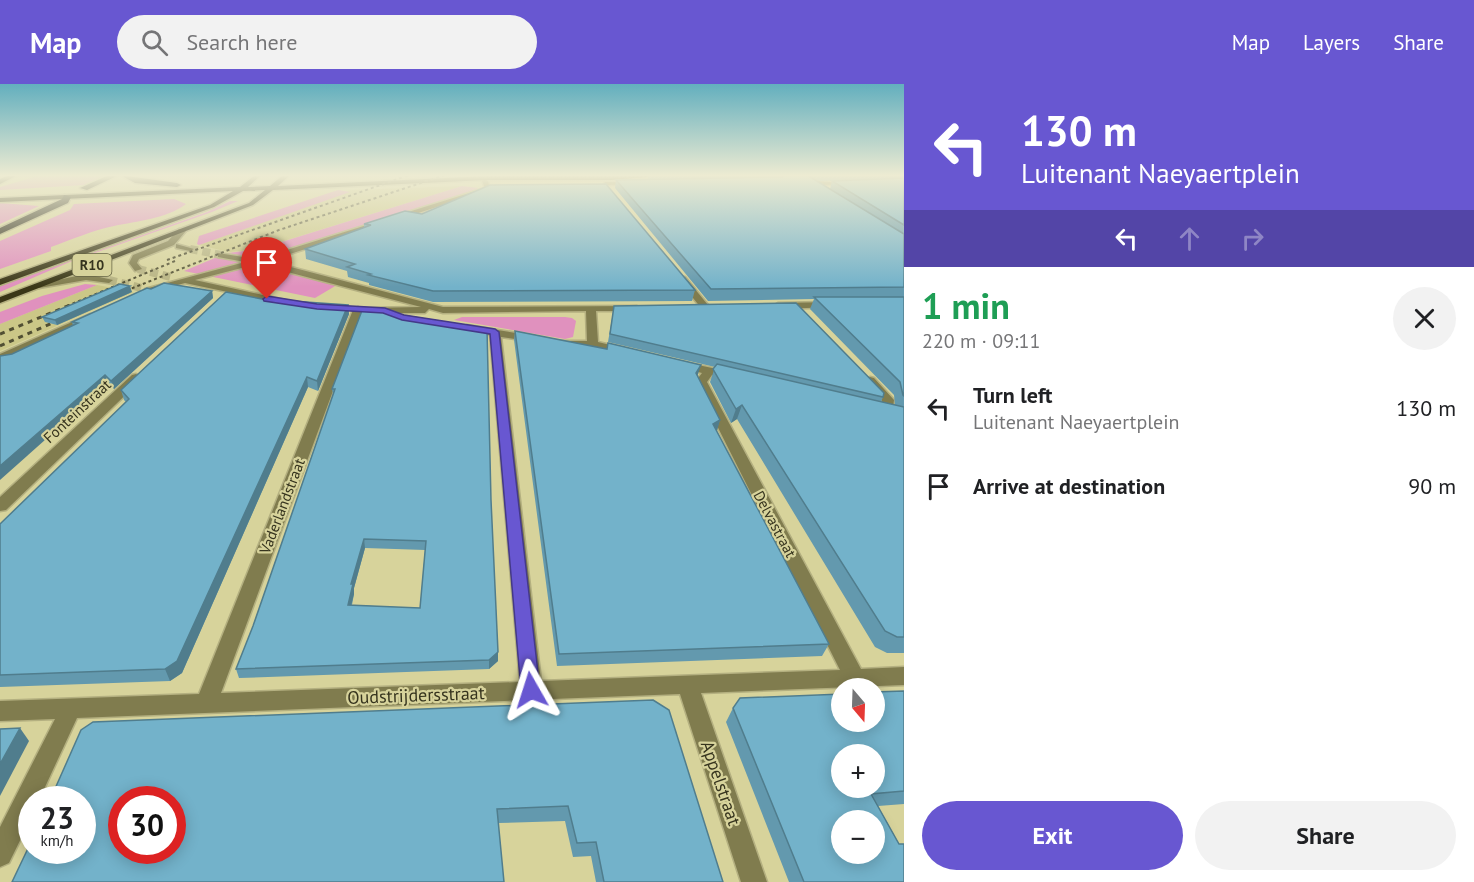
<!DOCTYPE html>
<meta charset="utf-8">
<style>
body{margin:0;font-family:"PT Sans",sans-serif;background:#f2f2f2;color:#202124;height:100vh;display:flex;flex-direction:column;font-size:22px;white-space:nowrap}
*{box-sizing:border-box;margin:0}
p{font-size:20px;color:#757577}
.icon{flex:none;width:33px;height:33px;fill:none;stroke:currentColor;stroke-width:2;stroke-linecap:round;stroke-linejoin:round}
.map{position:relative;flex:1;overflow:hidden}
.side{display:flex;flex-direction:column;background:#fff;width:570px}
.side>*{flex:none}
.banner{background:#6857d1;color:#fff;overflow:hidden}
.needle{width:39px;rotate:161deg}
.buttons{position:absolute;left:831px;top:594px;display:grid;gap:12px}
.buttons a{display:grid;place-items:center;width:54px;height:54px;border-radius:50%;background:#fff;box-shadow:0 3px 15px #0003;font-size:30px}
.speed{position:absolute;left:18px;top:702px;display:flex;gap:12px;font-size:30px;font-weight:700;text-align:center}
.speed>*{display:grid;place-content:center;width:78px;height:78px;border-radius:50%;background:#fff;box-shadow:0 3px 15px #0003;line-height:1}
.speed small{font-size:15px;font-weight:400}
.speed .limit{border:9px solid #d22;background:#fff;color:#111}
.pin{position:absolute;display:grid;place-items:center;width:51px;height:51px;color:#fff;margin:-62px -26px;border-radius:50% 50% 50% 0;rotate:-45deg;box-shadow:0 0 6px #0007}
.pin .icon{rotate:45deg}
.me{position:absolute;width:66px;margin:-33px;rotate:354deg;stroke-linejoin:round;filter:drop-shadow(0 0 4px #0008)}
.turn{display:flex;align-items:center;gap:21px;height:126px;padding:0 18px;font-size:27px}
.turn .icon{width:78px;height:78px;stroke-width:2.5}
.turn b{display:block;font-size:42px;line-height:51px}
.lanes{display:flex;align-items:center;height:57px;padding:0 18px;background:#0003;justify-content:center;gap:30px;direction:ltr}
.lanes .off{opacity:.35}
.round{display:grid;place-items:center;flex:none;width:63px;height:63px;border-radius:32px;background:#f2f2f2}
.headline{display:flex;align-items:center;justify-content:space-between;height:102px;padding:0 18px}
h1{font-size:36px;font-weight:700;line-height:45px;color:#1e9e55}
.primary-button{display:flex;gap:12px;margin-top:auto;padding:12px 18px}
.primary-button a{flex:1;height:69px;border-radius:36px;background:#6857d1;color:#fff;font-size:24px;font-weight:700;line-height:69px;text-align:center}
.primary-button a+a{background:#f2f2f2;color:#202124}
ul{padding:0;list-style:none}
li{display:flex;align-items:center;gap:18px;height:78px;padding:0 18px}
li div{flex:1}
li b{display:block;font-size:22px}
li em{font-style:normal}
header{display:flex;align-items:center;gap:36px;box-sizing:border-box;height:84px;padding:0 30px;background:#6857d1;color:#fff}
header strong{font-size:28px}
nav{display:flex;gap:33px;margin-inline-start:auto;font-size:21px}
.search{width:420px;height:54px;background:#f2f2f2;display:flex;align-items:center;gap:15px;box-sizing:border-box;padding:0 21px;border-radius:33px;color:#757577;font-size:22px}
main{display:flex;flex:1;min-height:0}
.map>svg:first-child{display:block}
.built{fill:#cbc787}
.green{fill:#e091be}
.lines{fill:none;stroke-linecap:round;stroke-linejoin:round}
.minor-tunnel{stroke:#b7b382;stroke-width:8;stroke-dasharray:8 4.5;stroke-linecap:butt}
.minor-casing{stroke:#b4b080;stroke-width:3}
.major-casing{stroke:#b4b080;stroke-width:3}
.highway-casing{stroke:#b4b080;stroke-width:3}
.minor{fill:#807c4e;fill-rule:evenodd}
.major{fill:#3a3717;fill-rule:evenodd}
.highway{fill:#21200f;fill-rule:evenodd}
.rail-far1{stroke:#514f33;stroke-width:2;stroke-dasharray:3 3;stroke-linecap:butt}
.rail{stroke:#514f33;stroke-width:3;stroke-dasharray:5 5;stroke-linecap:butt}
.wall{fill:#6399ae;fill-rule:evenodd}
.shaded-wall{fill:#507d8d}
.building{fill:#73b2ca;stroke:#507d8d;stroke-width:1.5;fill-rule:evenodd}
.route{fill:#6857d1;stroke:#443988;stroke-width:1.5}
.labels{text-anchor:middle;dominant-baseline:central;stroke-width:4.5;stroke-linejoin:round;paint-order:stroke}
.shield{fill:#d7d39b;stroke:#666444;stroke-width:1.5}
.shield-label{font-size:14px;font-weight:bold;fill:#36341e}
.street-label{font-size:15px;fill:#36341e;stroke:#d7d39b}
.near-street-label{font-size:18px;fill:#36341e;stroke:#d7d39b}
</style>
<header>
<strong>Map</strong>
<div class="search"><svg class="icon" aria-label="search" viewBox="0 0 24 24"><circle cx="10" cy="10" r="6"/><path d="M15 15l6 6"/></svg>Search here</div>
<nav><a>Map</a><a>Layers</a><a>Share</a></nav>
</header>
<main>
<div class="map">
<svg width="904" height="798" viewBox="0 0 904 798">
<rect width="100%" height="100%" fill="#d7d39b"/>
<g class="built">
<path d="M462,102L258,165L229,168L199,161L351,106Z"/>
<path d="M97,201L134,208L0,267V240Z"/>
</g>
<g class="green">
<path d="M41,91H106L84,101L0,106V103Z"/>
<path d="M462,102L478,104L473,108L389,133L259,175L228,169L259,165Z"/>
<path d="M338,106L350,108L199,161L197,160L199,152Z"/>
<path d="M174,115L186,120C166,135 137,137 114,142C93,146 71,156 51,163V167L0,185V157L70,126L74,120Z"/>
<path d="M230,117H238L212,128L72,177L0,208V202L207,128Z"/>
<path d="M0,119L39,122L0,140Z"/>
<path d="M222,171L342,198L315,214L184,187Z"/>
<path d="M85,200L97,201L0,240V228L42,212Z"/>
<path d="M462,233H565L572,234L576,237L573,253L565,255L454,236Z"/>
</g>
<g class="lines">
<g class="minor-tunnel">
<path d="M190,165L221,171"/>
<path d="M138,185L171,193"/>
<path d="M109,196L142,204"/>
</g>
<defs>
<g id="minor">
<path d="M795,91H802L817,97L853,100L817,101Z"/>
<path d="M485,95L488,97L490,106L268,177L443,223L637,222L639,224L634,227H596L598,258L631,266V270L593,263L561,261V257H587L586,227L443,229L429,225L425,229H368L363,226L365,224L421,223L257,180L195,196L294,218V222L185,199L150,208L145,205L245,178L218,173V169L256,175L274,170L485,104L482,97Z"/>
<path d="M605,98H635L638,100L603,101Z"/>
<path d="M179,145L186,147L174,161L139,175L137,179L142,185L135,187L129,179L133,171L168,157Z"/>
<path d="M176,160L194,165L190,167L176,164Z"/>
<path d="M86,190L113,196L109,199L86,196L39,204L34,201Z"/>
<path d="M679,193H685L708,221V225H702L679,197Z"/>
<path d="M832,218L837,221L835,223L778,225L773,222L778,219Z"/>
<path d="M358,223L363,226L221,609L520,598L490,251L463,246L462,244L467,241L535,252L540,255L535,258L501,253L541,597L840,586L695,298L702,289L675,282L673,280L679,277L736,289V295L712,291L707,298L861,585L904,583V601L701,609L767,798H741L680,610L77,634L39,716H32V732L9,779L0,783V743L55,635L0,637V617L199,610L353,226Z"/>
<path d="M90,230L95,233L94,235L0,277V270Z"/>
<path d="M136,290L142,294L140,297L6,426L0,427V413L132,291Z"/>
<path d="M870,293L874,294L894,316L892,332L887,333L881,329L882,317L864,297Z"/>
</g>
<path id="major" d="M255,91H261L248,103L270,102L283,91H290L278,102L487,92L672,91L612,96H487L273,106L253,121L0,219V213L249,119L265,106L243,107L214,123L0,201V195L210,121L233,107L0,118V114L240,103Z"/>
<g id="highway">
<path d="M9,91H18L0,100V95Z"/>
<path d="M109,91H119L87,106L80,104Z"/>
<path d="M120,91L177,99L181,101L177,103L135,99Z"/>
<path d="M64,111L71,113L68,119L0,150V144L62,115Z"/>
</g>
</defs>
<use href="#minor" class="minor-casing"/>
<use href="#major" class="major-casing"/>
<use href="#highway" class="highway-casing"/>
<use href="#minor" class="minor"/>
<use href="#major" class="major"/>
<use href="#highway" class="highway"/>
<g class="rail-far1">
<path d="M167,176L409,91"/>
<path d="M115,211L279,146L445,91"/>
<path d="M67,222L175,177"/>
</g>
<g class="rail">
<path d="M0,250L70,221"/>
<path d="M0,262L66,233"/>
</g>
</g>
<g class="wall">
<path d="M648,91H904V569H887L875,563L737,335L731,339L710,298L715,283L608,258L614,222L883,313L881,318L895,321L894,311L810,225L814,215L708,217L615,104L616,96L648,95ZM810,93L819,97L873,95L832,97L830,105Z"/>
<path d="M364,140L695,206L692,217L433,218L369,201V199L348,193L347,187L306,175L305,165L364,144Z"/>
<path d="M151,205L212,207L213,214L114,305L109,299L12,270L73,242L72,238Z"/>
<path d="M132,208L57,241L45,238L42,233Z"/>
<path d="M262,215L348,221L349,230L318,307L308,303L182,589L170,597L0,603V440L126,318L124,316L121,306Z"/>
<path d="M363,224L491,416L498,577L489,585L239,594L236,585L253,542L333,310L332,305ZM365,464L425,466L420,524L352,521L354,510V504Z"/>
<path d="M515,247L698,290L697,292L720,336L716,347L829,560L822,572L557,582L514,256Z"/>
<path d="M904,607V720L878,722L899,760L904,798H789L726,638L733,624Z"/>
<path d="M653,616L723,798H596L591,772L573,773L565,737L498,739L12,798Z"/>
</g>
<g class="shaded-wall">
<path d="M130,202L132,208L57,241L55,236Z"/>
<path d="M212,207L213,214L114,305L111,297Z"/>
<path d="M348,221L349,230L318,307L317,297Z"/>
<path d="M701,281L698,290L693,299L696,289Z"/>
<path d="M105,291L109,299L0,396V382Z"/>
<path d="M307,293L308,303L182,589L170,597L165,585Z"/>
<path d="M742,321L737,335L731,339L736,325Z"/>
<path d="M720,336L717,347L710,351L713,340Z"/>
<path d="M364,455L365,464L354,504V510L349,530L348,521L351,500Z"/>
<path d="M498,568V577L489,585V576Z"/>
<path d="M20,644L29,657L0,712V680Z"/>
</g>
<g class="building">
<path d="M784,91H807L904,150V203L711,205L616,96L782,93Z"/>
<path d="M904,94V141L832,97Z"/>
<path d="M606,100L695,206L433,207L368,191L371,190L347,183L355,180L305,165L371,141L364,140L405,127L422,130L490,101Z"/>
<path d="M164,199L212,207L111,297L105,291L0,382V272L12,270L78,239L72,238L147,204L151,205Z"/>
<path d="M120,200L130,202L55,236L42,233Z"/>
<path d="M226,208L262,215L348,221L317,297L307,293L177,577L165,585L0,591V440L129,315L121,306Z"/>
<path d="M814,213H904V312L903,311L900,298Z"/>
<path d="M796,219L884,309L883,313L610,250L614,222Z"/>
<path d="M363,224H382L401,231L487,245L491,416L498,568L489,576L236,585L253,542L335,305H332ZM364,455L426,457L420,524L348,521L353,500H351Z"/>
<path d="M515,247L607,265L608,259L701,281L696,289L720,336L713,340L829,560L559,570Z"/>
<path d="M717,280L904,323V553H897L885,547L742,321L736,325L713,285Z"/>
<path d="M904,607V707L871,710L899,760H904V798H804L733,624L740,614L842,610V638H874V608ZM842,670H874V704H842ZM842,736H874V770H842Z"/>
<path d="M653,616L669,626L723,798H604L596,758L577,759L568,722L497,725L504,798H12L32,756V766H82V716H50L81,646L93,638ZM122,716H172V766H122Z"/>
<path d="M20,644L0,680V645Z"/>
</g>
<linearGradient id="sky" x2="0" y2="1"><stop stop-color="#63afbe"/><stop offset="0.45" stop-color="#edebd2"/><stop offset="1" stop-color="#edebd2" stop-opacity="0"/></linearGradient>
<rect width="904" height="203" fill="url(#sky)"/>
<path class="route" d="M267,212L317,220L385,224L404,231L495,245L499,248L540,606L538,612L531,614L524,612L521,606L490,250L402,236L383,229L317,225L264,217L263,215Z"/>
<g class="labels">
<rect class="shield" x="72.5" y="170" width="39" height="22" rx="4.5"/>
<g class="shield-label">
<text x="92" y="181">R10</text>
</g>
<g class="street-label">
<text transform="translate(77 327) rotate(-43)">Fonteinstraat</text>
<text transform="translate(282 422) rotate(-69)">Vaderlandstraat</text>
<text transform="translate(775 440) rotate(62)">Delvastraat</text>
</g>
<g class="near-street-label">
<text transform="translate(416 611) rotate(-2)">Oudstrijdersstraat</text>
<text transform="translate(721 699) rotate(71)">Appelstraat</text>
</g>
</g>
</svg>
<div class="buttons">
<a><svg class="needle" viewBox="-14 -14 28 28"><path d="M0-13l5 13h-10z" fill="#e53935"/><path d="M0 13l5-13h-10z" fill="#757577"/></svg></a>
<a>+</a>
<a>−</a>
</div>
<div class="speed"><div>23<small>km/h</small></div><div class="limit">30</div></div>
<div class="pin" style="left:267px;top:215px;background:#d93025"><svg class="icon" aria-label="arrive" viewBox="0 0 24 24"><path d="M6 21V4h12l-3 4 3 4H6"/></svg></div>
<svg class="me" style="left:531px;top:606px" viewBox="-20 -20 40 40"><path d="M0-17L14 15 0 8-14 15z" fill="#6857d1" stroke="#fff" stroke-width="4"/></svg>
</div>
<section class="side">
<div class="banner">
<div class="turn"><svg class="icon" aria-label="left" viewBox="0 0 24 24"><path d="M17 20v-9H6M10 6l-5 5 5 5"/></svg><div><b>130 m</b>Luitenant Naeyaertplein</div></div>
<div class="lanes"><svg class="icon" aria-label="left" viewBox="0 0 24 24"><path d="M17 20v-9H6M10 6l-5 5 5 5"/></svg><svg class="icon off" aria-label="ahead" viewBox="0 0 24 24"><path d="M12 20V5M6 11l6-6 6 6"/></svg><svg class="icon off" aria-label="right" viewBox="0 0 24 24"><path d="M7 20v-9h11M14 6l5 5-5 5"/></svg></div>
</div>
<div class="headline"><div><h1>1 min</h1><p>220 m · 09:11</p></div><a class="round"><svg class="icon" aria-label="close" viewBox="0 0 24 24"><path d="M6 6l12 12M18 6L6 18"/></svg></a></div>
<ul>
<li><svg class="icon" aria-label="left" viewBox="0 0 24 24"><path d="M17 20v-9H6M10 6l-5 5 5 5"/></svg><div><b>Turn left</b><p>Luitenant Naeyaertplein</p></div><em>130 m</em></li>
<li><svg class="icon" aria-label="arrive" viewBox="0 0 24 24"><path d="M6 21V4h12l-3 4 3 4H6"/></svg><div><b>Arrive at destination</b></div><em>90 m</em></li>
</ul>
<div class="primary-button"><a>Exit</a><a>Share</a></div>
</section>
</main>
